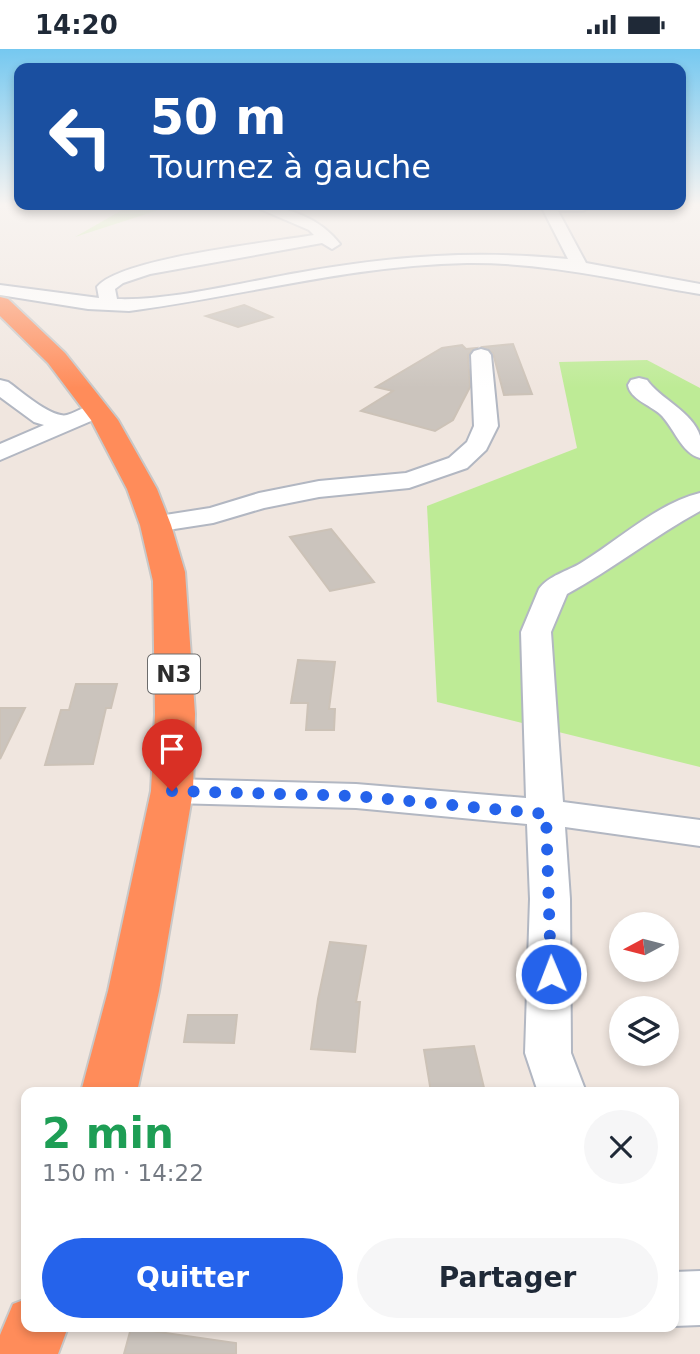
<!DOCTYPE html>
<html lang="fr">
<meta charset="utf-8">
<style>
body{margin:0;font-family:"DejaVu Sans",sans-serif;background:#f6f6f7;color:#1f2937;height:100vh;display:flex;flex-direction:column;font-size:26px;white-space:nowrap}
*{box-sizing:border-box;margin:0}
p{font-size:23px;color:#747a83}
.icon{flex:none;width:38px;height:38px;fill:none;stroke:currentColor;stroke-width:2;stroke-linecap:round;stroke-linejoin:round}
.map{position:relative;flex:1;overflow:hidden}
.drawer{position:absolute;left:21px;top:1038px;width:658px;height:245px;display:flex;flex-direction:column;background:#fff;border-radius:14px;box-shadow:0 4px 10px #0003}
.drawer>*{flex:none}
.hud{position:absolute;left:14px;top:14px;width:672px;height:147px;border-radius:14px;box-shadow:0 4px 10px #0003;background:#1a4fa0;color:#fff;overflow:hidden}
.needle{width:46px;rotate:263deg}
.buttons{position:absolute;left:609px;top:863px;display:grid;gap:14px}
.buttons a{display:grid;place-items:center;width:70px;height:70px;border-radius:50%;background:#fff;box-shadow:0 4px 10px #0003;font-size:35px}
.pin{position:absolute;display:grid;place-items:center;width:60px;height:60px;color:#fff;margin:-72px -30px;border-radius:50% 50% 50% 0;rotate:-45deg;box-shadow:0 0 7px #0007}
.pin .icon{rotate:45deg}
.me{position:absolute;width:77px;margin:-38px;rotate:359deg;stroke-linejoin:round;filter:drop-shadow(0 0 5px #0008)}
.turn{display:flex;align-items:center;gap:24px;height:147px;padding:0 21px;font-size:32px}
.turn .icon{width:91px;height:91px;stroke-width:2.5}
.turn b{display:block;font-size:49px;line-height:60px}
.round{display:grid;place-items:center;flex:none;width:74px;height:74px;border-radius:37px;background:#f6f6f7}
.overview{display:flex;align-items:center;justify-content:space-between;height:119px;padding:0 21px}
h1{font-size:42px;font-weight:800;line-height:52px;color:#1e9e55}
.primary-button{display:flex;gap:14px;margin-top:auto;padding:14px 21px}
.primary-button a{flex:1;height:80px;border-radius:42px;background:#2563eb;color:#fff;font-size:28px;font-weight:800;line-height:80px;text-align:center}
.primary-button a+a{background:#f6f6f7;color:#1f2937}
.status{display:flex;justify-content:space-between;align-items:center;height:49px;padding:0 35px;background:#fff;direction:ltr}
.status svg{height:19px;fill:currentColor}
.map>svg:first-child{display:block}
.green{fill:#beeb96}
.building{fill:#cbc4bd;stroke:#ccc2b7;stroke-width:2}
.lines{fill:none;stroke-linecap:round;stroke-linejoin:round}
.minor-casing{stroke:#b2b7c2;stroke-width:4}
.highway-casing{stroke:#c8c8c8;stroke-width:4}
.minor{fill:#fff;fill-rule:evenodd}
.highway{fill:#ff8c5a;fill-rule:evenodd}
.route{stroke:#2563eb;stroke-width:12;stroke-dasharray:0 21.6}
.labels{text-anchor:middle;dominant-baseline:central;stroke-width:5;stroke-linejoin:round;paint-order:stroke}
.shield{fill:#fff;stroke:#6c6c6c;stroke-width:2}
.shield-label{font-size:23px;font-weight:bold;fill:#2d2d2d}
</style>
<div class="status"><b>14:20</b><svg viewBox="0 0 49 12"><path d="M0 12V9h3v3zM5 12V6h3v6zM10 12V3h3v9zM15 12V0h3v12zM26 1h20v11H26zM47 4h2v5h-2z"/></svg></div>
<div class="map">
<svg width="700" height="1305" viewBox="0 0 700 1305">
<rect width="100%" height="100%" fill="#f0e6df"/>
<g class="green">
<path d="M129,157H171L75,188Z"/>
<path d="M647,311L700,339V718L437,653L427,457L577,399L559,313Z"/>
</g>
<g class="building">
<path d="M244,256L272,268L238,278L206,267Z"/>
<path d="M513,295L532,345L504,346L493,304L483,298Z"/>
<path d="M462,296L466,300L476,299L468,306L470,338L453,371L435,382L361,362L393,342L376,338L442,299Z"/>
<path d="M331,480L374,533L330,542L290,488Z"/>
<path d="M298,611L335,613L329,660H335L334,681H306L308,654H291Z"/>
<path d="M76,635H117L111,659H106L93,715L45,716L61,661H69Z"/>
<path d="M0,659H25L0,710Z"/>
<path d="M330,893L366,897L356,953H360L355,1003L311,1000L318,950Z"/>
<path d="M188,966H237L234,994L184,993Z"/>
<path d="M474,997L485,1043H431L424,1001Z"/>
<path d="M131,1279L236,1294V1305H124Z"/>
</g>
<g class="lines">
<defs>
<g id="minor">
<path d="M258,157C288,157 321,170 340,195L332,200L322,194L150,225L123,234L115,240L117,250C170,252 244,233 297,224C391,207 473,201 568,210L541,157H590L583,162H558L586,214L700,235V245C623,232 546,213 467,214C353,216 242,247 129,262L88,260L0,246V236L99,249L97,238C119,209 273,193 314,186L309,181L260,160Z"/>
<path d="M481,300L488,302L491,306L498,377L486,401L467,419L409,439L319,448L264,459L213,474L155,483L146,481L142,475L146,469L210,459L259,444L319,432L406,424L449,409L467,393L474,377L471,306L474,302Z"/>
<path d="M639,329L647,331C659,349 693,363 700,387C700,393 700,403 700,409C681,404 674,378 660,365C650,356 630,350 628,336L631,331Z"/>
<path d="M0,331L8,333C21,342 52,370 67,366C81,362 90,352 105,356L108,361L105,366L0,411V395L44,376L34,373L0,348Z"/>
<path d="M700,444V462C654,487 613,520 567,545L551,583L563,753L700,771V797L565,778L570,850L571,1004L586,1043H538L525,1004L530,850L527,775L356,759L172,754L159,751L154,742L159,733L172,730L356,735L526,749L521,583L539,540C548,527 568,522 581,514C619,491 656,455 700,444Z"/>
<path d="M700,1222V1276L674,1277V1223Z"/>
</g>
<g id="highway">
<path d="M0,248L8,250L65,304L118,371L157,440L171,476L185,523L195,665L193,742L159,942L137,1043H81L108,942L151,742L155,665L153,532L140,476L127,440L91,371L48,314L0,267Z"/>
<path d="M26,1250V1278H68L58,1305H0V1286L13,1255Z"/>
</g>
</defs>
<use href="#minor" class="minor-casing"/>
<use href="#highway" class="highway-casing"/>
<use href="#minor" class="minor"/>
<use href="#highway" class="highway"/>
</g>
<linearGradient id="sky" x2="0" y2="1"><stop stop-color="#75c8f0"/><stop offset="0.46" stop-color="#f8f4f1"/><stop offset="1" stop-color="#f8f4f1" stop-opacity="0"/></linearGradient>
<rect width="700" height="339" fill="url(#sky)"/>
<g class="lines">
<path class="route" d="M172,742L356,747L546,765L551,925"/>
</g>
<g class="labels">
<rect class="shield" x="148" y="605.5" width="52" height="39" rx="5"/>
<g class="shield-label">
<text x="174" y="625">N3</text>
</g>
</g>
</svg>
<div class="buttons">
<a><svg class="needle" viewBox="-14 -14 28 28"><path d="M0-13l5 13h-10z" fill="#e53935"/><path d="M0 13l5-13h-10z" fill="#747a83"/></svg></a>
<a><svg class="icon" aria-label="layers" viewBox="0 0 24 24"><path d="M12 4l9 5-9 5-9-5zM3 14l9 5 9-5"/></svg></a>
</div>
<div class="pin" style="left:172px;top:742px;background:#d93025"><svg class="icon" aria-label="arrive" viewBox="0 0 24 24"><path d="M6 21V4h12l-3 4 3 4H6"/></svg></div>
<svg class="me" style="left:551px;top:925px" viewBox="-20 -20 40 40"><circle r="17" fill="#2563eb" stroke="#fff" stroke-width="3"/><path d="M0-11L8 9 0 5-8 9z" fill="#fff"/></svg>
<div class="hud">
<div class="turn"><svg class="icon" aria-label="left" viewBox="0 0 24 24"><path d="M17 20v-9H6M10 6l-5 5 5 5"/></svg><div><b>50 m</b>Tournez à gauche</div></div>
</div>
<section class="drawer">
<div class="overview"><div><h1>2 min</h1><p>150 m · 14:22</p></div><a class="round"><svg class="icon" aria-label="close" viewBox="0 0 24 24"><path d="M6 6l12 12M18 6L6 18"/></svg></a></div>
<div class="primary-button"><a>Quitter</a><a>Partager</a></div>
</section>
</div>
